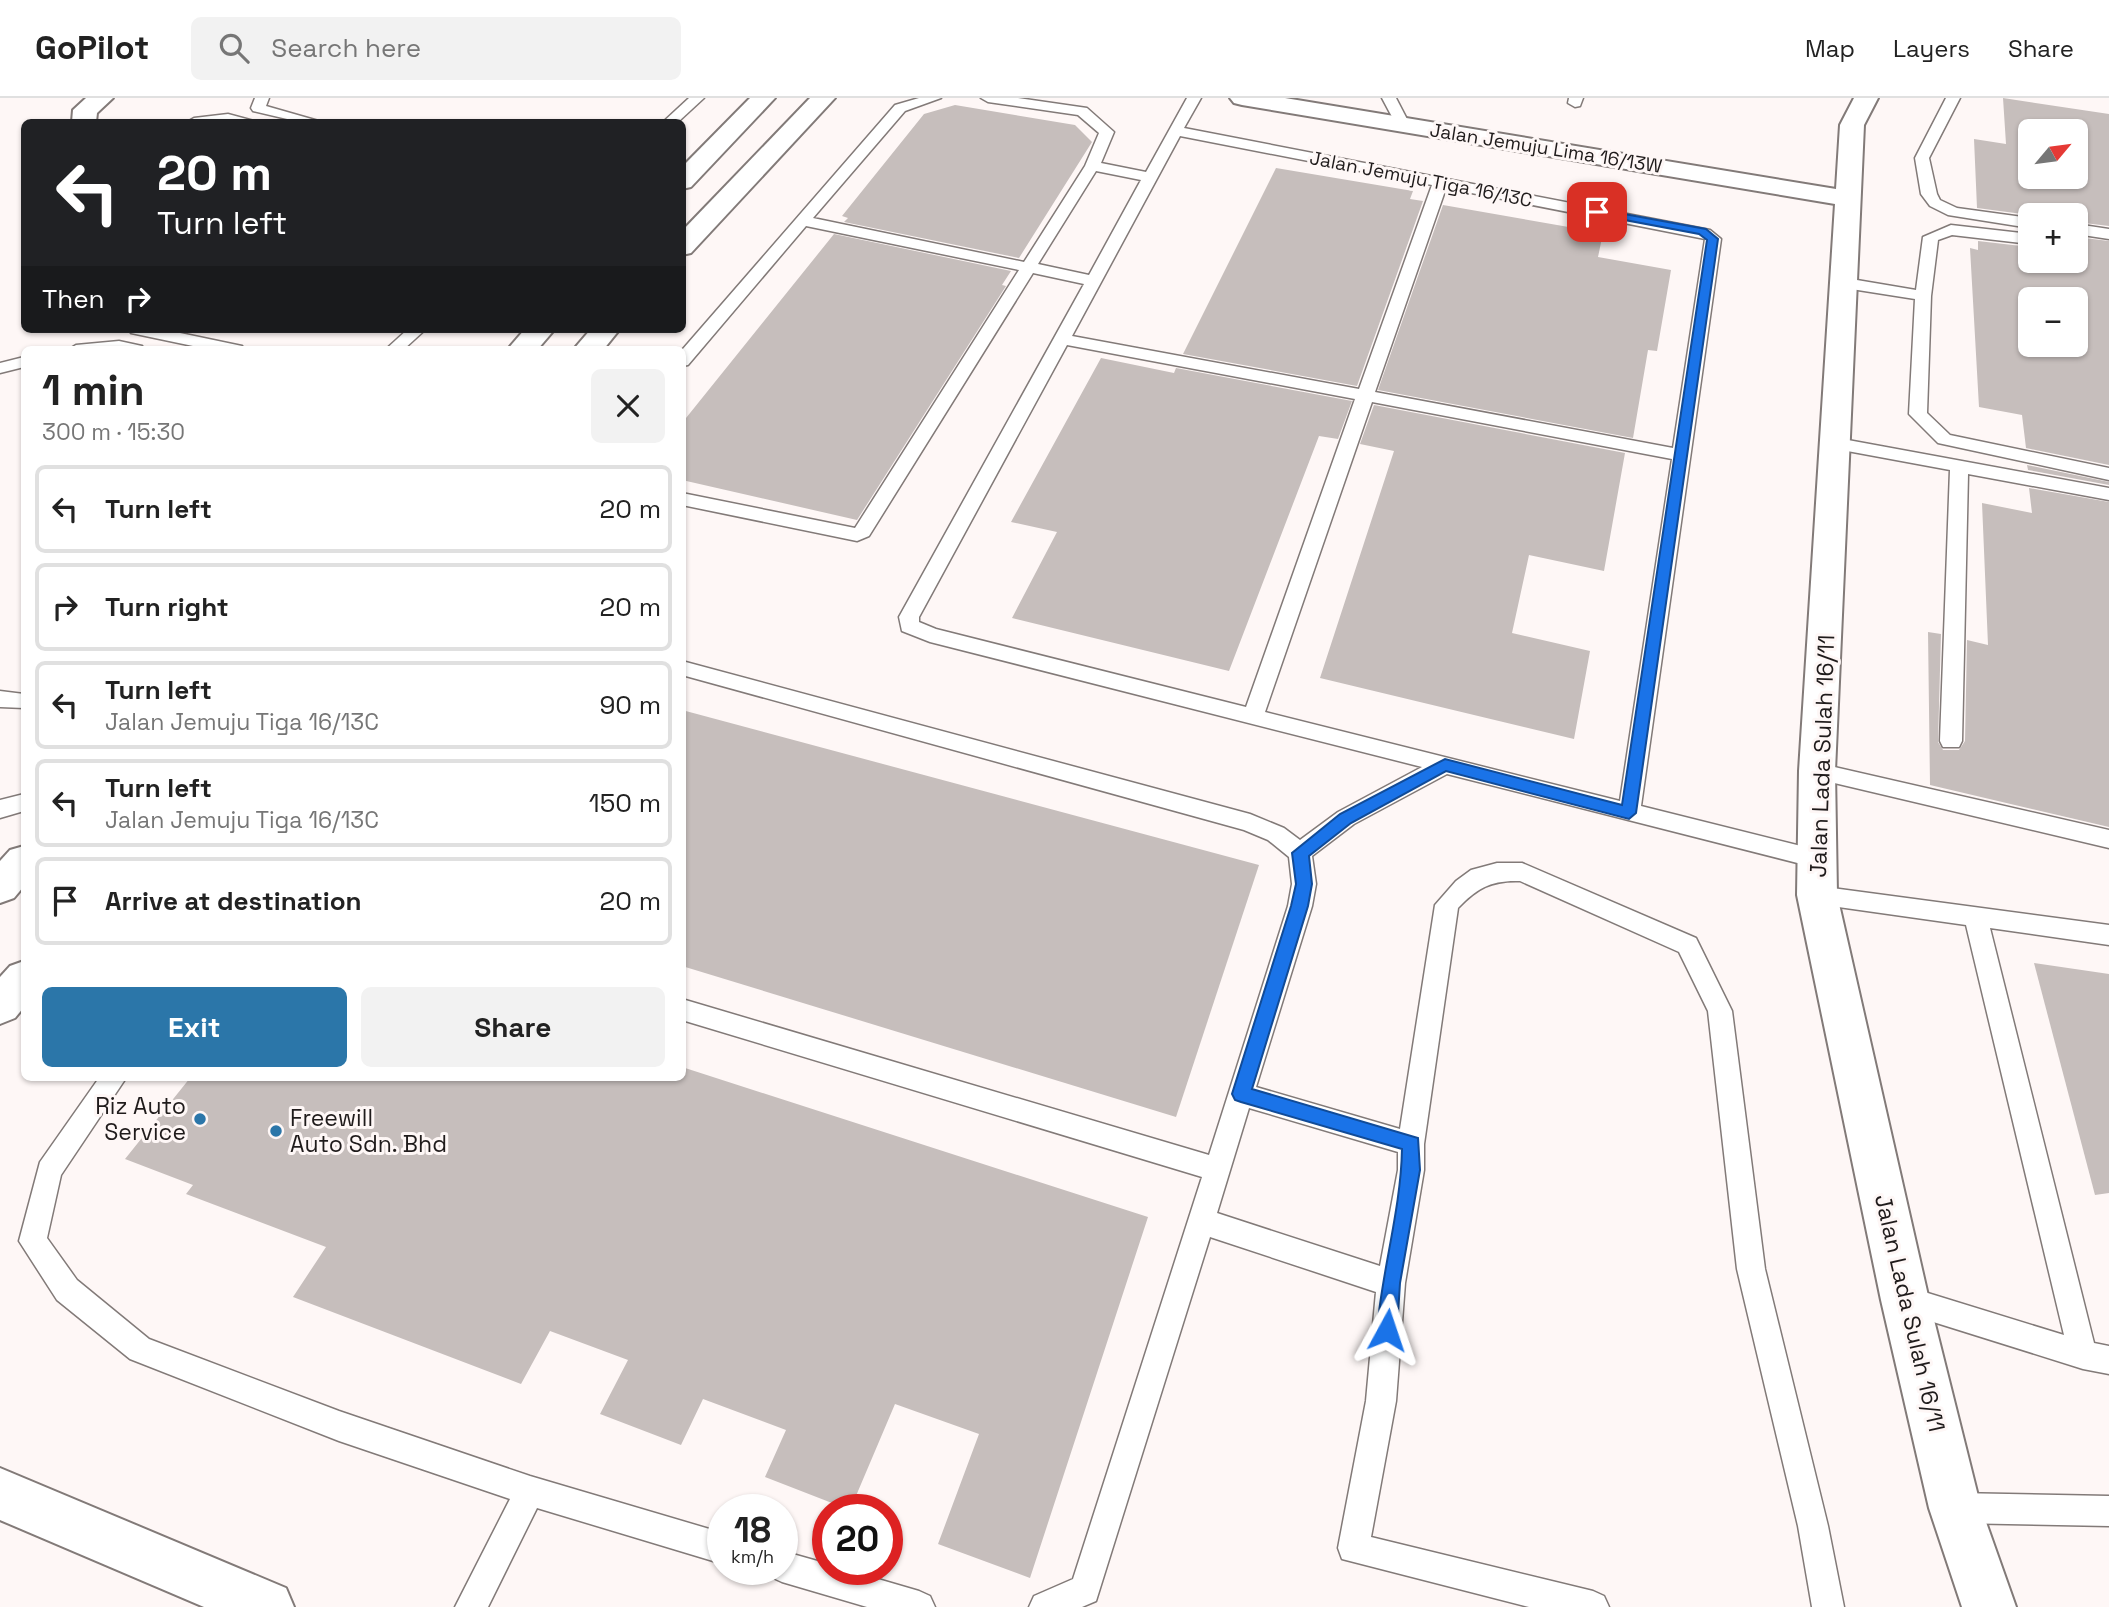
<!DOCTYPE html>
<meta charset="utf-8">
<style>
body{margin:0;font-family:"Space Grotesk",sans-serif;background:#f2f2f2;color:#222;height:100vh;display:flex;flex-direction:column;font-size:26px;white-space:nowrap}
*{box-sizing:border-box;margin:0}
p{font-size:23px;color:#767676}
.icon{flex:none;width:38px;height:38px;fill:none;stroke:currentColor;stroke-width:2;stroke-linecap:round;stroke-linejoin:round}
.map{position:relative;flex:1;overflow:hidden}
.details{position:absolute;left:21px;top:248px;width:665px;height:735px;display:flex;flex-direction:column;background:#fff;border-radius:10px;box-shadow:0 2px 5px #0004}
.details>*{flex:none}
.hud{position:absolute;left:21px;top:21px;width:665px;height:214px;border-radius:10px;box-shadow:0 2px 5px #0004;background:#202124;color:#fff;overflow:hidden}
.needle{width:46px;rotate:61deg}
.fabs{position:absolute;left:2018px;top:21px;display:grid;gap:14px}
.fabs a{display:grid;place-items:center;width:70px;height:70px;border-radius:10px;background:#fff;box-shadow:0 2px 5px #0004;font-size:35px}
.speed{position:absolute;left:707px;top:1396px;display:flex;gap:14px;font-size:35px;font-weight:700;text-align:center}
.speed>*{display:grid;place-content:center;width:91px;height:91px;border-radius:50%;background:#fff;box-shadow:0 2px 5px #0004;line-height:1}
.speed small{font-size:18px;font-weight:400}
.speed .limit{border:10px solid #d22;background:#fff;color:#111}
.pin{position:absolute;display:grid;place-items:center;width:60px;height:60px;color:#fff;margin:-30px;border-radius:14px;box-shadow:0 4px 10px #0006}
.me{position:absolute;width:77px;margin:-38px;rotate:5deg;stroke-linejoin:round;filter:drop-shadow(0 0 5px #0008)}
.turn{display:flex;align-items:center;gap:24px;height:147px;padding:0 21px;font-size:32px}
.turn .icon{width:91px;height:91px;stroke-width:2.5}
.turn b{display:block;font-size:49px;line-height:60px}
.then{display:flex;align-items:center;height:66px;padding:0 21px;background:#0003;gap:14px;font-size:26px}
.round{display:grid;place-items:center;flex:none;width:74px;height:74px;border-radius:10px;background:#f2f2f2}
.headline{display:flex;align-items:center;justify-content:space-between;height:119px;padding:0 21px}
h1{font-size:42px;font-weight:600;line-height:52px}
.cta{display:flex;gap:14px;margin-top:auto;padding:14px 21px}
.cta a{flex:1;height:80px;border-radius:10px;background:#2b76a9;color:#fff;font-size:28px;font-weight:600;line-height:80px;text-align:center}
.cta a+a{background:#f2f2f2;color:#222}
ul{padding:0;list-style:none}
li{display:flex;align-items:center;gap:21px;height:88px;margin:0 14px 10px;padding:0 7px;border:4px solid #e0e0e0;border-radius:10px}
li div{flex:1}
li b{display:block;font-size:26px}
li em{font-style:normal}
header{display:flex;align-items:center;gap:42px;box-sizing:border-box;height:98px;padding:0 35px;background:#fff;border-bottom:2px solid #e0e0e0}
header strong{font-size:33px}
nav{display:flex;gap:38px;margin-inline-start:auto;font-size:24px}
.search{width:490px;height:63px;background:#f2f2f2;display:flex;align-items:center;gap:18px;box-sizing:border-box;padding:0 24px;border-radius:10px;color:#767676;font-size:26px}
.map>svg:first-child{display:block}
.building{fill:#c6bebc;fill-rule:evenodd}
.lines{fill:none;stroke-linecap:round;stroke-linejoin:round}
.service-casing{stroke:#827a78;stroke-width:3}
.minor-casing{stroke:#827a78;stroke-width:4}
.primary-casing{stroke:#827a78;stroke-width:4}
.service{fill:#fff;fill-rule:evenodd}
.minor{fill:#fff;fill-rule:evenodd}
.primary{fill:#fff;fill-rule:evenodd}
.route{fill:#1a73e8;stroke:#114b97;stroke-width:2}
.poi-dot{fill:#2b76a9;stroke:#fef7f6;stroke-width:2.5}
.labels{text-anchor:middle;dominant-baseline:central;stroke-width:6;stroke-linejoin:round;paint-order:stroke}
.far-street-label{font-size:19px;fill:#1f1b1b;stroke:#fef7f6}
.street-label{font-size:23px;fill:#1f1b1b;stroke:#fef7f6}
.poi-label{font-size:23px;fill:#1f1b1b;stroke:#fef7f6;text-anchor:end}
</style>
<header>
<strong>GoPilot</strong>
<div class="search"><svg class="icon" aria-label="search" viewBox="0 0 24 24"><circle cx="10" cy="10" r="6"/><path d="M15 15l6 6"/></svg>Search here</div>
<nav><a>Map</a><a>Layers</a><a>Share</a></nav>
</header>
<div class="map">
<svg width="2109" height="1509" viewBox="0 0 2109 1509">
<rect width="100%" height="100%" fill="#fef7f6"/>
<g class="building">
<path d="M2003,0L2109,16V128L2076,124V117H2030L1977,110L1974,41L2006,46ZM2030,33H2076V79H2030Z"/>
<path d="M955,7L1075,27L1092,44L1019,160L844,124L848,120L842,118L924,16Z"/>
<path d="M1276,70L1413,93L1410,101L1423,103L1357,288L1183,256Z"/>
<path d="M1443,107L1603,135L1598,159L1671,172L1657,253L1648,252L1633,340L1378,292Z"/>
<path d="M834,136L1011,173L1002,187L1006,188L857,422L682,382V325Z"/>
<path d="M2076,139L2109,143V367L2026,350L2022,317L1979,309L1970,150L1978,152V143L2030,149V163H2076ZM2030,201H2076V247H2030Z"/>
<path d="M1101,260L1174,275L1176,270L1352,303L1338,341L1319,338L1229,573L1012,520L1057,434L1011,424Z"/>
<path d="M1374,307L1625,355L1604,473L1529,457L1512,535L1590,553L1574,641L1320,580L1394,353L1360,346Z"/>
<path d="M2027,367L2109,384V387L2028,372Z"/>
<path d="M2029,390L2109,404V729L1930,687L1928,534L1941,536L1938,644L1943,652H1959L1965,643L1967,542L1988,547L1982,405L2032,415Z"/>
<path d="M682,612L1259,767L1176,1019L682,868Z"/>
<path d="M2034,865L2109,876V1095L2095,1097Z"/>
<path d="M682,969L1148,1119L1030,1480L938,1446L979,1336L895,1306L850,1412L765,1379L786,1332L703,1301L681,1347L600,1316L628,1262L550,1233L521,1286L293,1199L326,1149L186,1096L193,1087L125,1061L190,980H682Z"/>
</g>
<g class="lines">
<defs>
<g id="service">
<path d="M255,0H269L266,8L322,24H300L253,13L251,10Z"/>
<path d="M689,0H704L678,24H663Z"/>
<path d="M919,0H941L905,13L813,120L1024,164L1085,68L1099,35L1078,17L988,4L981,0H1018L1087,10L1114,34L1101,65L1146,74L1187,0H1201L1184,30L1710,132L1721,141L1641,708L1817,752L1825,755L1828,761L1825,767L1817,770L1447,676L1354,726L1312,758L1316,786L1312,808L1256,989L1400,1031L1435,807L1456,783L1471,772L1497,765H1522L1696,840L1732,913L1765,1171L1828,1428L1844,1509H1812L1798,1428L1737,1171L1708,913L1679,854L1520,783C1491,782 1477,790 1458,810L1424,1046V1072L1405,1185L1396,1303L1371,1439L1593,1493L1604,1498L1609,1509H1529L1342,1461L1338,1450L1366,1303L1376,1194L1210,1139L1096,1503L1082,1509H1029L1034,1498L1073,1481L1202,1079L682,922V901L1209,1057L1288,808L1292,786L1289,759L1268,742L1244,732L682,577V563L1250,716L1284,730L1300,742L1338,714L1422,669L930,544L902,533L899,519L1084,186L1033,175L869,438L857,443L682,407V395L855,430L1019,172L806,128L688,267L682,268V252L895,7ZM1180,38L1432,87L1359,291L1072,238ZM1096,73L1141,82L1089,177L1038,166ZM1446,90L1705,141L1673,350L1375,294ZM1067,247L1355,301L1246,609L936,531L919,524V519ZM1372,304L1672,361L1620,703L1265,614ZM1249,1010L1398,1054V1072L1380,1168L1217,1115Z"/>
<path d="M1382,0H1396L1410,27L1408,30H1398Z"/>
<path d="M1569,0H1583L1580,8L1575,9L1568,5Z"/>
<path d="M1946,0H1960L1929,60L1937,96L1940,102L1957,110L2030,120V130L1948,117L1930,108L1921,96L1915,60Z"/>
<path d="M228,16L258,24H187L194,20Z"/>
<path d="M2076,126L2109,131V141L2076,136Z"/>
<path d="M1951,127L2030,136V146L1952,137L1938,142L1931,198L1927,315L1950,337L2109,370V382L1938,345L1909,316L1915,201L1845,190L1837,185L1845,180L1916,192L1923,139Z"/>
<path d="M129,231H161L242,248L244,252H212L131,235Z"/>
<path d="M408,231H426L403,252H385Z"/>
<path d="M119,243L142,248L144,252H68L76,247Z"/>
<path d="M24,259V269L0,275V265Z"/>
<path d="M1837,340L2109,390V402L1968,376L1962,643L1959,649H1943L1940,643L1950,372L1831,350L1828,346Z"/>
<path d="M0,593L24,596V610L0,609Z"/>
<path d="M1817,665L2109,732V750L1809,679L1806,673L1809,667Z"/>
<path d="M24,696V713L0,720V702Z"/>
<path d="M1817,788L2109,827V847L1990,830L2094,1245L2109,1248V1276L2083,1271L1895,1212L1891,1202L1895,1192L1905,1188L2064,1237L1966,827L1817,806L1809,804L1805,797L1809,790Z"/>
<path d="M99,980H126L61,1077L47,1140L77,1182L149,1241L339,1313L530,1378L723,1435V1466L537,1410L488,1509H455L510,1401L339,1343L130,1261L57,1202L19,1143L40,1064Z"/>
<path d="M1955,1395L2109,1398V1428L1955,1425L1944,1421L1940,1410L1944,1399Z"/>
<path d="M782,1453L828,1466V1472H847L919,1493L930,1498L935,1509H867L782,1484L771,1479L768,1472H782Z"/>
</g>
<g id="minor">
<path d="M86,0H113L97,15L96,24H72L73,12Z"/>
<path d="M1230,0H1285L1836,91L1840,27L1854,0H1878L1864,27L1835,673L1837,797L1929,1202L1981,1410L2016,1509H1962L1929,1410L1881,1202L1797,797L1799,673L1835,106L1242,7L1234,5Z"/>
<path d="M0,1370L286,1490L294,1509H204L0,1422Z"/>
</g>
<g id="primary">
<path d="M750,0H775L691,89L682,91V69Z"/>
<path d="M810,0H835L691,155L682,157V133Z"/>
<path d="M525,231H555L537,252H507Z"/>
<path d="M591,231H620L603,252H573Z"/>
<path d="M24,748V788L14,800L0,805V763L10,752Z"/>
<path d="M24,863V909L15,920L0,926V879L10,868Z"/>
</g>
</defs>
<use href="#service" class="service-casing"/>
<use href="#minor" class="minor-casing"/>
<use href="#primary" class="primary-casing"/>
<use href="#service" class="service"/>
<use href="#minor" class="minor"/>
<use href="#primary" class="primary"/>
</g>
<path class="route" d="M1597,111L1706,131L1718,141L1636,715L1629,721L1446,673L1351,725L1309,758L1312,786L1308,808L1252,991L1418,1040L1420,1072L1400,1185L1397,1232L1394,1239L1387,1242L1380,1239L1377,1232C1382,1172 1401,1111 1402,1051L1241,1004L1235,1002L1232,996L1291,808L1296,786L1292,755L1340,716L1445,661L1622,707L1707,142L1699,136L1593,116L1592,114Z"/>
<g class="poi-dot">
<circle cx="200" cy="1021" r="7"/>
<circle cx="276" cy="1033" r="7"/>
</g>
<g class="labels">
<g class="far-street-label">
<text transform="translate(1546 50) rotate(9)">Jalan Jemuju Lima 16/13W</text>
<text transform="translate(1421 81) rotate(11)">Jalan Jemuju Tiga 16/13C</text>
</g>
<g class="street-label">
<text transform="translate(1822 658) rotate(-88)">Jalan Lada Sulah 16/11</text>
<text transform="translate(1910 1215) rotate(77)">Jalan Lada Sulah 16/11</text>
</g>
<g class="poi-label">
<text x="186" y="1008">Riz Auto<tspan x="186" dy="26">Service</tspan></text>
<text x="290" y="1020" text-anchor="start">Freewill<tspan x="290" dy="26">Auto Sdn. Bhd</tspan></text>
</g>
</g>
</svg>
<div class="fabs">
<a><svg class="needle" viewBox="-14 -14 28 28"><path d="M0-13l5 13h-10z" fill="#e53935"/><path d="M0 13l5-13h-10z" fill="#767676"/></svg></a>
<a>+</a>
<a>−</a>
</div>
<div class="speed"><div>18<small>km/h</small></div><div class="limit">20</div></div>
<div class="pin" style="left:1597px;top:114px;background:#d93025"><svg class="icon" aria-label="arrive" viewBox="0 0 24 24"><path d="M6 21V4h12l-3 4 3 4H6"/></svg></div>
<svg class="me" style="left:1387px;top:1232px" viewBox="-20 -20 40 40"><path d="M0-17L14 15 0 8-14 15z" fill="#1a73e8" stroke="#fff" stroke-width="4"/></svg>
<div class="hud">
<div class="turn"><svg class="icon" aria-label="left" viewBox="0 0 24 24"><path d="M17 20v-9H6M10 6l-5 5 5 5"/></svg><div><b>20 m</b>Turn left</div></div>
<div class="then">Then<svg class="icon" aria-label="right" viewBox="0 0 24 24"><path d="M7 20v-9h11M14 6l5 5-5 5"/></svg></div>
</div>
<section class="details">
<div class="headline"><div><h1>1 min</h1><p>300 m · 15:30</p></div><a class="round"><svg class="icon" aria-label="close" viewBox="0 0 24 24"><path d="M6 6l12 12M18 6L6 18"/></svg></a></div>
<ul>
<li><svg class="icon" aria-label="left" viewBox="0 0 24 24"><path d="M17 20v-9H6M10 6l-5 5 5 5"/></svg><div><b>Turn left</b></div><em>20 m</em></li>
<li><svg class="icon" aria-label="right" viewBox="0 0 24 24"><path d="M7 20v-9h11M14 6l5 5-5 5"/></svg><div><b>Turn right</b></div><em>20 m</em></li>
<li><svg class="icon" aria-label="left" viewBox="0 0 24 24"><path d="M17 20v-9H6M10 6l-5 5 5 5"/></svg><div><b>Turn left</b><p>Jalan Jemuju Tiga 16/13C</p></div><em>90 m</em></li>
<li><svg class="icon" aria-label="left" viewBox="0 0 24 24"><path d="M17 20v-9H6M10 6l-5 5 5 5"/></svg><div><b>Turn left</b><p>Jalan Jemuju Tiga 16/13C</p></div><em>150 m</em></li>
<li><svg class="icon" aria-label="arrive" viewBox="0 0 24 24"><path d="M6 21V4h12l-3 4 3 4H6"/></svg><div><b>Arrive at destination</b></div><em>20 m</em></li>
</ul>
<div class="cta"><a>Exit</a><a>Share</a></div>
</section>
</div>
